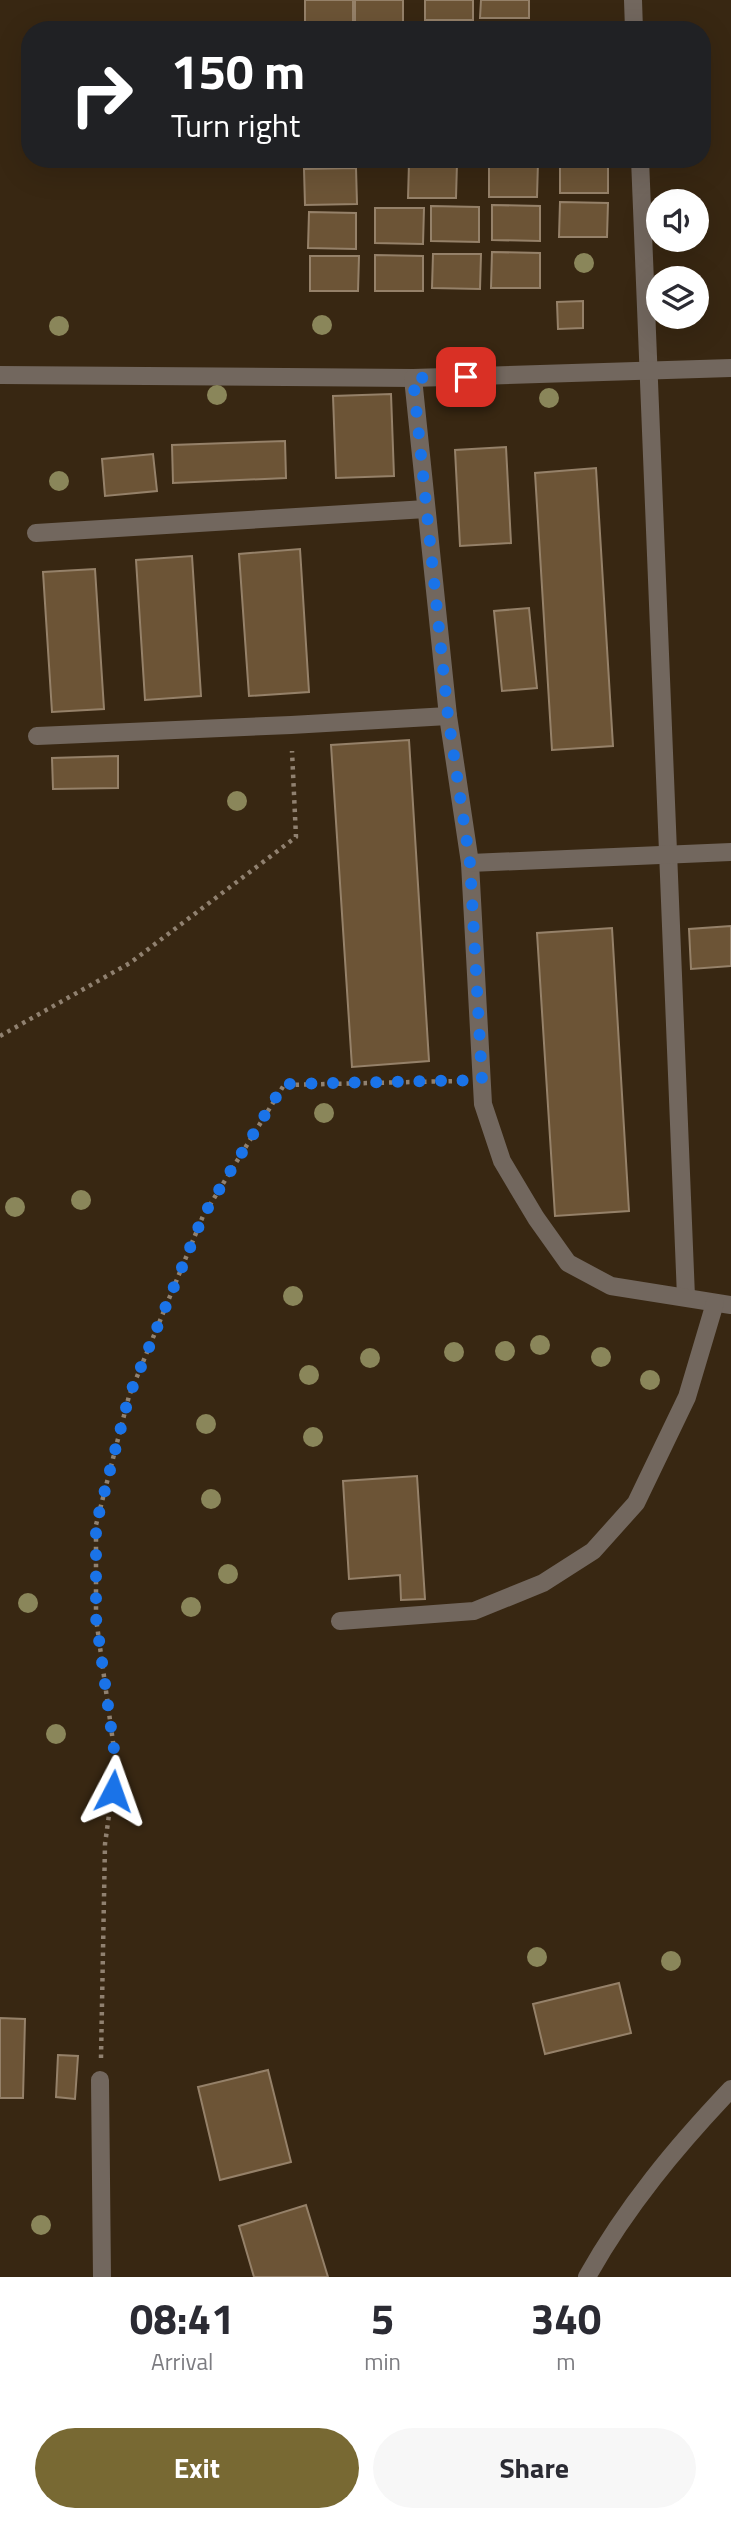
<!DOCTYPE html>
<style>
body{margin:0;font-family:"Titillium Web",sans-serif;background:#f7f7f7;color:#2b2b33;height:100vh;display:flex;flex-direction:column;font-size:26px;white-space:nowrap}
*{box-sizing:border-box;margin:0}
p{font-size:23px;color:#7c7c81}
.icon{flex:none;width:38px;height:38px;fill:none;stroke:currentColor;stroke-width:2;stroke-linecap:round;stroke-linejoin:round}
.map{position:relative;height:2277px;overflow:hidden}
.panel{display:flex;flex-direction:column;background:#fff;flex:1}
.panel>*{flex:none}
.banner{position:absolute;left:21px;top:21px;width:690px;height:147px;border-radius:28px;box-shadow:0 7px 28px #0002;background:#202124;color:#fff;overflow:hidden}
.tools{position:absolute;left:646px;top:189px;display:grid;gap:14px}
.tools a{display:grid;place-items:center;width:63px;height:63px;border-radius:50%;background:#fff;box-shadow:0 7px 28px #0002;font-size:35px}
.pin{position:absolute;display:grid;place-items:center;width:60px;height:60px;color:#fff;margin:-30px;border-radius:14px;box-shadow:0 4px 10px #0006}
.me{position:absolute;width:77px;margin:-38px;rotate:4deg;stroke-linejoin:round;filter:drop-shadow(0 0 5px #0008)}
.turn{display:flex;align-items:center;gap:24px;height:147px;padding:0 35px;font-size:32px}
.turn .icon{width:91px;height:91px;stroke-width:2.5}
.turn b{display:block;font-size:49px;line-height:60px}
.eta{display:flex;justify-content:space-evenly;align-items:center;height:119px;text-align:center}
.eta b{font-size:42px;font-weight:700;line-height:49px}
.cta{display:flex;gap:14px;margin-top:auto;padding:14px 35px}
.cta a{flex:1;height:80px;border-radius:42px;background:#786933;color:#fff;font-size:28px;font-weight:700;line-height:80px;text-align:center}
.cta a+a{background:#f7f7f7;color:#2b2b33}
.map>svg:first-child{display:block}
.building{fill:#6c5436;stroke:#958169;stroke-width:2}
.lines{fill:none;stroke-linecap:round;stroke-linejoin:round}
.path{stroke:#908170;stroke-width:4.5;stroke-dasharray:3.5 5;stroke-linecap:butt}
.lane{stroke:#72675e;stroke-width:18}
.street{stroke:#72675e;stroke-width:18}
.tree{fill:#8a865a}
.route{stroke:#1a73e8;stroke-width:12;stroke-dasharray:0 21.6}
</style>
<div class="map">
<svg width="731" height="2277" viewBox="0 0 731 2277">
<rect width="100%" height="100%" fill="#382712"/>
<g class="building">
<path d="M305,0H353V26L305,25Z"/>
<rect x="355" y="0" width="48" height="26"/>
<rect x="425" y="0" width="48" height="20"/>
<path d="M481,0H529V18H480Z"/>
<rect x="547" y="27" width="48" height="3"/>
<rect x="560" y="159" width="48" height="34"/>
<path d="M489,162H538L537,197H489Z"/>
<path d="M409,163H457L456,198H408Z"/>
<path d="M356,168L357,204L305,205L304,169Z"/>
<path d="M560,202L608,203L607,237H559Z"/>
<path d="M492,205L540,206V241L492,240Z"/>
<path d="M431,206L479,207V242L431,241Z"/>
<path d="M375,208H424L423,244L375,243Z"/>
<path d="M309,212L356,213V249L308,248Z"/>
<path d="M492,252L540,253V288H491Z"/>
<path d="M433,254H481L480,289L432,288Z"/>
<path d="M375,255L423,256V291H375Z"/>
<path d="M310,256H359L358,291H310Z"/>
<path d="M583,301V328L558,329L557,302Z"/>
<path d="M391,394L394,476L336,478L333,396Z"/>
<path d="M285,441L286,478L173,483L172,445Z"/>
<path d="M506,447L511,543L460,546L455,450Z"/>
<path d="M153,454L157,491L105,496L102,459Z"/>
<path d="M596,468L613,746L552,750L535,473Z"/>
<path d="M300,549L309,692L249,696L239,554Z"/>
<path d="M192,556L201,696L145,700L136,560Z"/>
<path d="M95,569L104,709L52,712L43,572Z"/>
<path d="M529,608L537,688L502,691L494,611Z"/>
<path d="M409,740L429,1061L352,1067L331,745Z"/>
<path d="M118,756V788L53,789L52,758Z"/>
<path d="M731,926V966L691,969L689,929Z"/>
<path d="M612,928L629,1211L555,1216L537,933Z"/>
<path d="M417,1476L425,1599L401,1600L400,1575L349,1579L343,1481Z"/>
<path d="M619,1983L631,2033L545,2054L533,2004Z"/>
<path d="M0,2018L25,2019L23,2098H0Z"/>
<path d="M58,2055L78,2056L75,2099L56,2097Z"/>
<path d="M268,2070L291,2162L220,2180L198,2087Z"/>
<path d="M306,2205L328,2277H254L239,2226Z"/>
</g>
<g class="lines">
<g class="path">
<path d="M0,1036L130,963L296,837L292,751"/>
<path d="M101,2058L105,1844L116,1764L96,1618V1525L129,1396L203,1216L284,1085L458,1081"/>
</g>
<g class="lane">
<path d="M633,0L634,30"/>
<path d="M640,159L686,1297"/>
<path d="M0,375L413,378L731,368"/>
<path d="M413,378L448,716L470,863L483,1104L502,1161L536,1218L568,1263L611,1286L731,1305"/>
<path d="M36,533L426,509"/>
<path d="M37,736L291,725L448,716"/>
<path d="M470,863L731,852"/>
<path d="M340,1621L474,1611L543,1583L593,1551L636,1503L687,1397L715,1303"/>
<path d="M587,2277C626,2207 676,2147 731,2089"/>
</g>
<path class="street" d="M100,2080L102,2277"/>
</g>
<g class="tree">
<circle cx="584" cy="263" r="10"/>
<circle cx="322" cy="325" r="10"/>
<circle cx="59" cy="326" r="10"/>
<circle cx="217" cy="395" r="10"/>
<circle cx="549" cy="398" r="10"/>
<circle cx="59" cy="481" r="10"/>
<circle cx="237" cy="801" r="10"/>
<circle cx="324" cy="1113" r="10"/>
<circle cx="81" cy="1200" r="10"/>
<circle cx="15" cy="1207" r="10"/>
<circle cx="293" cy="1296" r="10"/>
<circle cx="540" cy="1345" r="10"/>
<circle cx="505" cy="1351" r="10"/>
<circle cx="454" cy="1352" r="10"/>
<circle cx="601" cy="1357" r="10"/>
<circle cx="370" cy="1358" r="10"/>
<circle cx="309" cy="1375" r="10"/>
<circle cx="650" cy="1380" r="10"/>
<circle cx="206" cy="1424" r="10"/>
<circle cx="313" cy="1437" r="10"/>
<circle cx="211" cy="1499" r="10"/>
<circle cx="228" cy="1574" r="10"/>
<circle cx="28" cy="1603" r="10"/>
<circle cx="191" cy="1607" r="10"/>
<circle cx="56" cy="1734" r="10"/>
<circle cx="537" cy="1957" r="10"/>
<circle cx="671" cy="1961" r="10"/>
<circle cx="41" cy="2225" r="10"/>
</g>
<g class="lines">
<path class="route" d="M113,1791L116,1764L96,1618V1525L129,1396L203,1216L284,1084L482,1080L470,863L448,716L413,378L466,377"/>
</g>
</svg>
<div class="tools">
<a><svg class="icon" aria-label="sound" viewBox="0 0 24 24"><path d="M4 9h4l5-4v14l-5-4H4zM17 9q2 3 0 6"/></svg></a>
<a><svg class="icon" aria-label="layers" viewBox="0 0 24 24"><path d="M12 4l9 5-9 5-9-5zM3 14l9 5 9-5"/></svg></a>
</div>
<div class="pin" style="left:466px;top:377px;background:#d93025"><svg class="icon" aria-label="arrive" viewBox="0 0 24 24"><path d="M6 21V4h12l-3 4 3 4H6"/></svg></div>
<svg class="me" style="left:113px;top:1791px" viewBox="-20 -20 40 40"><path d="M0-17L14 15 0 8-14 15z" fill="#1a73e8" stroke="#fff" stroke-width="4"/></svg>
<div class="banner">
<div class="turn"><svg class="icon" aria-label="right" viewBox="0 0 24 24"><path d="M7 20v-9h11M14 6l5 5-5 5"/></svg><div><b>150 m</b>Turn right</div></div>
</div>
</div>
<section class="panel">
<div class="eta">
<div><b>08:41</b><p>Arrival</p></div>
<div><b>5</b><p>min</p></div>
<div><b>340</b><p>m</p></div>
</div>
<div class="cta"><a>Exit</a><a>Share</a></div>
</section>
